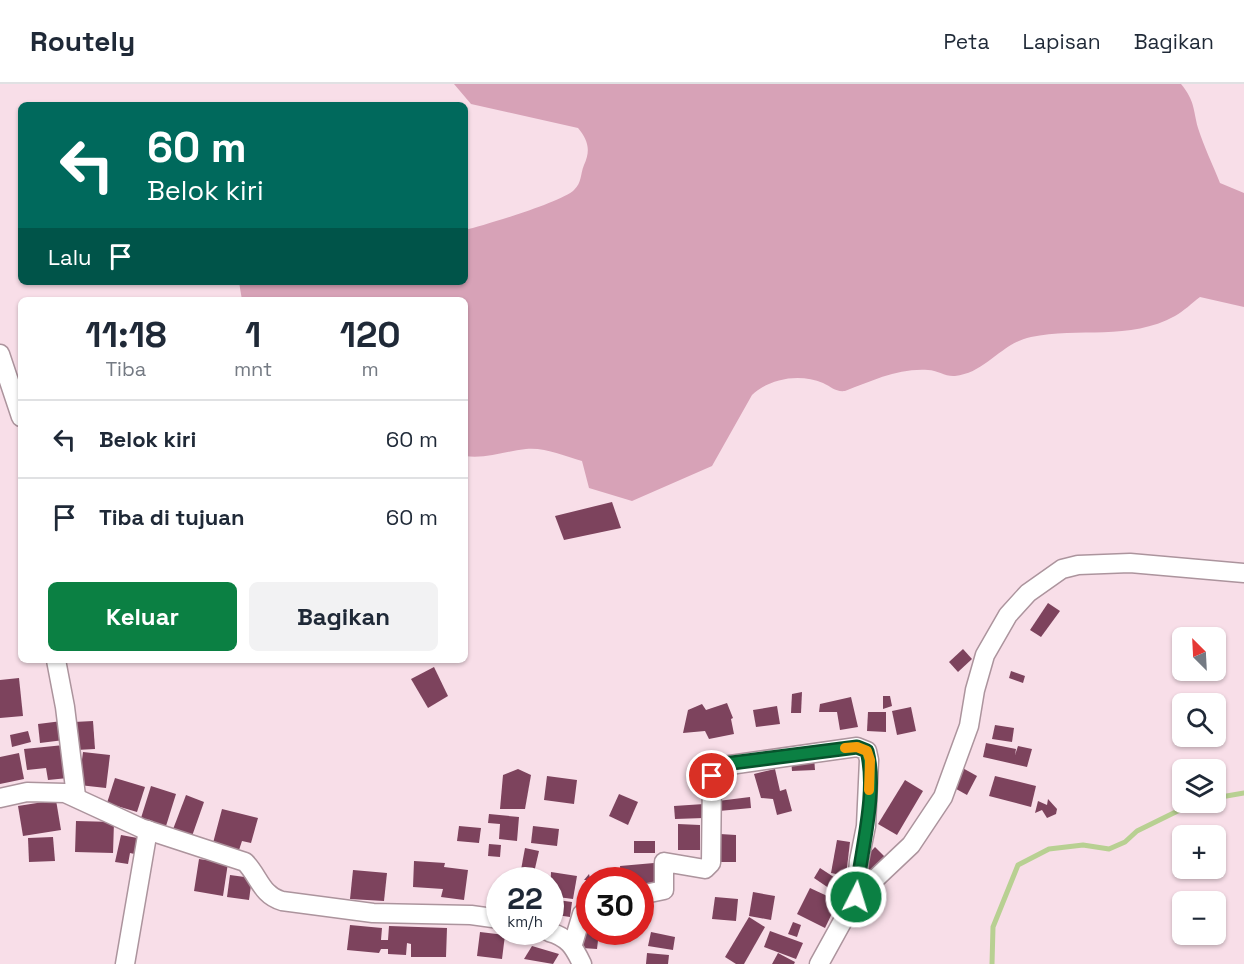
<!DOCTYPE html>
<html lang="id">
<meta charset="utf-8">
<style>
body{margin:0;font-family:"Space Grotesk",sans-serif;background:#f2f2f3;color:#1f2937;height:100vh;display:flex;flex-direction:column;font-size:22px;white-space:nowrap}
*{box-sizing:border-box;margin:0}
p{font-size:20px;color:#747a83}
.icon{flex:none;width:33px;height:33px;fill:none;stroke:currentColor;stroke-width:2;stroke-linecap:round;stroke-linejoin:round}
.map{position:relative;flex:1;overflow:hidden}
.side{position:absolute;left:18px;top:213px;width:450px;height:366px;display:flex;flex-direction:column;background:#fff;border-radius:9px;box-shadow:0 2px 4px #0004}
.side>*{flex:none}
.hud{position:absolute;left:18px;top:18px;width:450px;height:183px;border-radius:9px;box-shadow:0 2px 4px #0004;background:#00695c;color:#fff;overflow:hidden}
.needle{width:39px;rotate:336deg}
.controls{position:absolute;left:1172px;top:543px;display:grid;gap:12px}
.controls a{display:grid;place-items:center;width:54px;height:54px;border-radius:9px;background:#fff;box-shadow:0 2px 4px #0004;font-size:30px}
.speed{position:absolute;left:486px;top:783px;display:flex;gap:12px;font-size:30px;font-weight:700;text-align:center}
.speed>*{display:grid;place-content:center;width:78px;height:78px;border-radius:50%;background:#fff;box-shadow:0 2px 4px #0004;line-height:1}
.speed small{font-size:15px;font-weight:400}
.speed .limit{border:9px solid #d22;background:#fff;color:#111}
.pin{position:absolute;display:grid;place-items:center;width:51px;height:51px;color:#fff;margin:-26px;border:3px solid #fff;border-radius:50%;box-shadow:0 2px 6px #0007}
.me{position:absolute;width:66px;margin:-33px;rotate:5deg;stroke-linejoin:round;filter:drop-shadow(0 0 4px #0008)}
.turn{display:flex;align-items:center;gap:21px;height:126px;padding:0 30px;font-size:27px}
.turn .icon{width:78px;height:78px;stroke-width:2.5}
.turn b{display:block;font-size:42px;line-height:51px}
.then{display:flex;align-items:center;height:57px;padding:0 30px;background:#0003;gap:12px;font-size:22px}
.eta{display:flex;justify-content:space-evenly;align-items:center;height:102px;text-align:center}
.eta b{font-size:36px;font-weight:700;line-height:42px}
.primary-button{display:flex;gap:12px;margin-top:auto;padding:12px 30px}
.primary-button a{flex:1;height:69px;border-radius:9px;background:#0b8043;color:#fff;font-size:24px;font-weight:700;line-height:69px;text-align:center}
.primary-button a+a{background:#f2f2f3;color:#1f2937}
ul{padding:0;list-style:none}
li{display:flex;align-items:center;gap:18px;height:78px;padding:0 30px;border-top:2px solid #e0e1e3}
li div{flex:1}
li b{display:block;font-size:22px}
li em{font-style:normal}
header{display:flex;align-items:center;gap:36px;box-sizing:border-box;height:84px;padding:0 30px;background:#fff;border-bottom:2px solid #e0e1e3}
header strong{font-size:28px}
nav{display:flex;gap:33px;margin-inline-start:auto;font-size:21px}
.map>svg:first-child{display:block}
.green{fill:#d7a2b7}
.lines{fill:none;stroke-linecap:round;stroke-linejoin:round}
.stream{stroke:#b8d092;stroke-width:5}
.building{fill:#7d435d}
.minor-casing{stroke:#ac949d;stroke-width:21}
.minor{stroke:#fff;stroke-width:18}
.route-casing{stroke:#07532c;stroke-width:15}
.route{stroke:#0b8043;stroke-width:10}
.slow{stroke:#f59e0b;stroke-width:10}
</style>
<header>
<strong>Routely</strong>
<nav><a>Peta</a><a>Lapisan</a><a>Bagikan</a></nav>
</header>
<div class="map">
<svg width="1244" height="880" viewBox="0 0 1244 880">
<rect width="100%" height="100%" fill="#f8dee8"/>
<path class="green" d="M454,0H1181C1195,17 1193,25 1198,44C1204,63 1213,81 1220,99L1244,109V223L1200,213C1192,219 1184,227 1175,232C1130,257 1078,243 1031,253C1001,259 986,289 955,292C946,293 937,286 928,286C898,284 872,297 845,307C835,308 832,303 823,299C800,289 770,294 752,311L712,382L632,417L589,404L582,377C565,372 544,363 526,365C506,367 486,375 465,372V216H242L239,198H465V146C485,141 562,118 574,106C582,98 580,91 584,81C591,66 588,56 578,44L471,20Z"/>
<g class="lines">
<g class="stream">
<path d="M1215,714L1244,709"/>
<path d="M992,880L993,843L1018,781L1049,765L1083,761L1109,765L1125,758L1137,747L1196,718"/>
</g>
</g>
<g class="building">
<path d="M612,418L621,444L564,456L555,432Z"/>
<path d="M1048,519L1060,527L1041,553L1030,546Z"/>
<path d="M963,565L972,575L958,588L949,578Z"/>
<path d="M434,583L448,612L428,624L411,595Z"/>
<path d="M1011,587L1025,592L1023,599L1009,594Z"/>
<path d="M19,594L23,632L0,634V596Z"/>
<path d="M802,608L801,629H791L792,610Z"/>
<path d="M883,612H890L892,622L883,625Z"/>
<path d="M851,613L858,643L840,646L837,628H819L820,620Z"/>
<path d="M727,619L733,634L731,635L734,650L709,655L705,647L683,649L688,626L702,620L706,626Z"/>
<path d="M777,622L780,640L756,643L753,626Z"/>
<path d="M911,623L916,647L897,651L892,627Z"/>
<path d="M868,628H886V648L867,647Z"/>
<path d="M62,637L64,656L40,659L38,640Z"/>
<path d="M93,637L95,665L76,666L74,638Z"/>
<path d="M995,641L1014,644L1012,658L992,655Z"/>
<path d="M28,647L31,658L12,663L10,651Z"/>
<path d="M986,659L1016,665L1015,671L1018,662L1032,665L1027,683L983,673Z"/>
<path d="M64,661L68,694L48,696L46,684L27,686L24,665Z"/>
<path d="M83,668L110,671L106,704L79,701Z"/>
<path d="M19,669L24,695L0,700V673Z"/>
<path d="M814,673L815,686L792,687L791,675Z"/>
<path d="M959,682L977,692L967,711L949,701Z"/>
<path d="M518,685L531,691L525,725H500L503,691Z"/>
<path d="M775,685L780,707L786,705L792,727L777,731L773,715L761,714L754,690Z"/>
<path d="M547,692L577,696L574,720L544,716Z"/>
<path d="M995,692L1036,702L1031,723L989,712Z"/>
<path d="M115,694L145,703L137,728L107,719Z"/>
<path d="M905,696L923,707L897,751L878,740Z"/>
<path d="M151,702L176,710L166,742L141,734Z"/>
<path d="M619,710L638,718L628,741L609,732Z"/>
<path d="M186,711L204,718L191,755L172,748Z"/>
<path d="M750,713L751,724L719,727L718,717Z"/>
<path d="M1048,715L1057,725L1056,730L1047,734L1042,726L1035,729L1038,717L1047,721Z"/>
<path d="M56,716L61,746L23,752L18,722Z"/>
<path d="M704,720V734L675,735L674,722Z"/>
<path d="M222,725L258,734L251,759L242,757L239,766L213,759Z"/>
<path d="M489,730L519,733L517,757L499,755L500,740L488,739Z"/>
<path d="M76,737L114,738L113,769L75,768Z"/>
<path d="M678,740L700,741V766H678Z"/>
<path d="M459,742L481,744L479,759L457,757Z"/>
<path d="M533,742L559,745L557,762L531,759Z"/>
<path d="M720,750L736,751V778H719Z"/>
<path d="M121,751L143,755L139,771L130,769L128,780L115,778Z"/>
<path d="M53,753L55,777L29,778L28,754Z"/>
<path d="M837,756L850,758L846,792L831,789Z"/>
<rect x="634" y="757" width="21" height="12"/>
<path d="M489,760L501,761L500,773L488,772Z"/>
<path d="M875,763L886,774L866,797L862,777Z"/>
<path d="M525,764L539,767L533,793L520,791Z"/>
<path d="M199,775L228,779L223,812L194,807Z"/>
<path d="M414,777L445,779L444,783L468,786L464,816L441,813L443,805L413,803Z"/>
<path d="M654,779L656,803L640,804V796H621L620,782Z"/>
<path d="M820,784L846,801L839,811L814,794Z"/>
<path d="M353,786L387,789L384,817L350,815Z"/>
<path d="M551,788L577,792L573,815L550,812Z"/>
<path d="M589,790L590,794L607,791L608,796H590V810L582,812L587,796H584Z"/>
<path d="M230,791L252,794L249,816L227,813Z"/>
<path d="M810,804L838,817L825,844L797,830Z"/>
<path d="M753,808L775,812L771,836L749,832Z"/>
<path d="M715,813L738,815L736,837L712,835Z"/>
<path d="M550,815L572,818L570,833L550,830Z"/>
<path d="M749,833L765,843L744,880H736L725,873Z"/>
<path d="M584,838L590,839V848H599L597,865L582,864Z"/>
<path d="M793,838L801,841L797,853L788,850Z"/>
<path d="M350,841L382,844L381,856H388L389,842L447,844L446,873H411V860L407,859L406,871L388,870V865H381L379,869L347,866Z"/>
<path d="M770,847L803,859L796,875L764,863Z"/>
<path d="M480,848L505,851L502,875L477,872Z"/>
<path d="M651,848L675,853L673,866L648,862Z"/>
<path d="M532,862L559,870L553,880L524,875Z"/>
<path d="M647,869L669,871L668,880H646Z"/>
<path d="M778,869L795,878L794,880H772Z"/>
</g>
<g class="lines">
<defs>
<g id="minor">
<path d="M0,270L21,333"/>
<path d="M56,576L65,623L76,712"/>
<path d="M0,714L27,708L65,709L141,744L245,778C259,792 261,811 282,817L373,829L471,831L500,835"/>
<path d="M640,811L664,806V778L705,785L711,779L712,692L716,683L857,663L867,667L869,676L866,742L859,777L856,813"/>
<path d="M549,848C568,853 574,863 582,880"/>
<path d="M573,860L582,830L590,824"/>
<path d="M125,880L148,746"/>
<path d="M819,880L856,813L911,761L943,713L969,642L975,606L985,571L1008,531L1028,509L1062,485L1078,481L1130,479L1244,489"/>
</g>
</defs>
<use href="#minor" class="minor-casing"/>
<use href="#minor" class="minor"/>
</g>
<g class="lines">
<defs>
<path id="route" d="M712,692L713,685L724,680L857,663L867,667C878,710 860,769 856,813"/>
</defs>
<use href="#route" class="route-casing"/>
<use href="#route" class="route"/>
<path class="slow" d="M845,664L857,663L867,667L870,676L869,706"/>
</g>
</svg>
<div class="controls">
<a><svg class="needle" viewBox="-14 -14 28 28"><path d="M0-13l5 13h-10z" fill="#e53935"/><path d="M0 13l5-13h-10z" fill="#747a83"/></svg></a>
<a><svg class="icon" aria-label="search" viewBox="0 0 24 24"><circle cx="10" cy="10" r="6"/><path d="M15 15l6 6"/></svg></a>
<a><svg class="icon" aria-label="layers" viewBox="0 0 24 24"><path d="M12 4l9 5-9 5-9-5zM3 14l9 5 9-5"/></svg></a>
<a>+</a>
<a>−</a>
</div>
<div class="speed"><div>22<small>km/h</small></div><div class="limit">30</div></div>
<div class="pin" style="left:712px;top:692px;background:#d93025"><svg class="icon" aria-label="arrive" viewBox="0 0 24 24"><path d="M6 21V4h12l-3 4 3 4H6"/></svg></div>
<svg class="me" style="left:856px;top:813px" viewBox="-20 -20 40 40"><circle r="17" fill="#0b8043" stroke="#fff" stroke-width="3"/><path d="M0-11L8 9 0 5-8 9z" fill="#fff"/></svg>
<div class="hud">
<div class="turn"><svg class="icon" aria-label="left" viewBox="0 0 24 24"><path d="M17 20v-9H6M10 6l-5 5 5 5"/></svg><div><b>60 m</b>Belok kiri</div></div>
<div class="then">Lalu<svg class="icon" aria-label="arrive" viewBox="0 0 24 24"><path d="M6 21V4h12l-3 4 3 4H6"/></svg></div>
</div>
<section class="side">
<div class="eta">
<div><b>11:18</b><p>Tiba</p></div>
<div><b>1</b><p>mnt</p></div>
<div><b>120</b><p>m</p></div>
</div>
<ul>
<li><svg class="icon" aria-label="left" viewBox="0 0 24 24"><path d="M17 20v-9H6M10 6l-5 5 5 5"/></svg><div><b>Belok kiri</b></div><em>60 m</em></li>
<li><svg class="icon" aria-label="arrive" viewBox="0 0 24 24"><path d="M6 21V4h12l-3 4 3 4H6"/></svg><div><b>Tiba di tujuan</b></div><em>60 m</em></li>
</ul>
<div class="primary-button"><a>Keluar</a><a>Bagikan</a></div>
</section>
</div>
